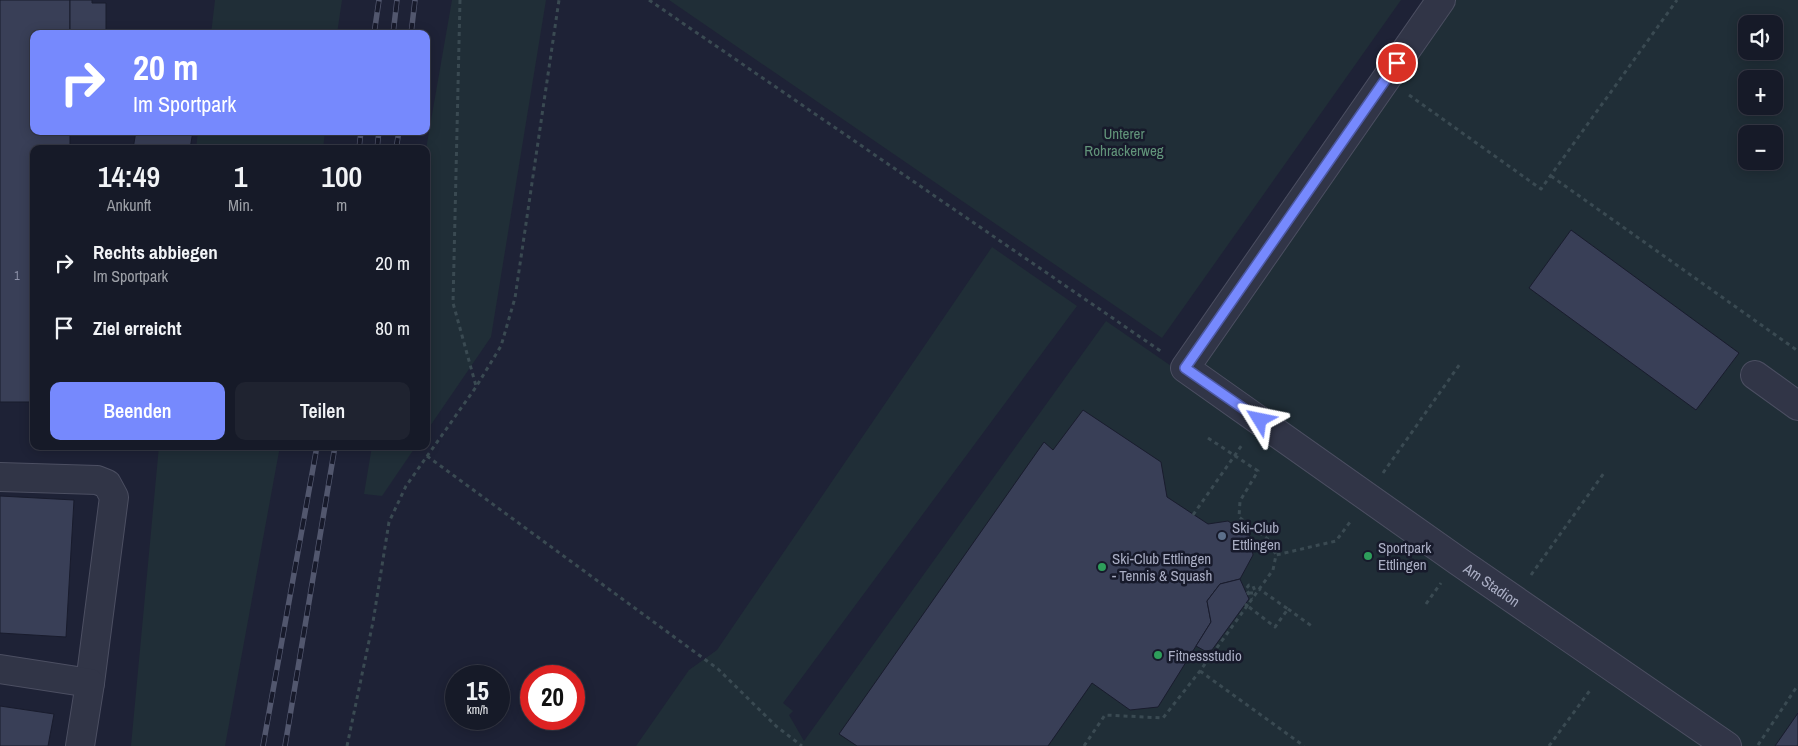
<!DOCTYPE html>
<html lang="de">
<meta charset="utf-8">
<style>
body{margin:0;font-family:"Archivo Narrow",sans-serif;background:#1f2330;color:#f1f3f6;height:100vh;display:flex;flex-direction:column;font-size:19px;white-space:nowrap}
*{box-sizing:border-box;margin:0}
p{font-size:16px;color:#9ea1a8}
.icon{flex:none;width:28px;height:28px;fill:none;stroke:currentColor;stroke-width:2;stroke-linecap:round;stroke-linejoin:round}
.map{position:relative;flex:1;overflow:hidden}
.sheet{position:absolute;left:30px;top:145px;width:400px;height:305px;display:flex;flex-direction:column;background:#161a28;border-radius:10px;box-shadow:0 2px 12px #0003,0 0 0 1px #353845}
.sheet>*{flex:none}
.guide{position:absolute;left:30px;top:30px;width:400px;height:105px;border-radius:10px;box-shadow:0 2px 12px #0003,0 0 0 1px #353845;background:#7689fd;color:#fff;overflow:hidden}
.controls{position:absolute;left:1738px;top:15px;display:grid;gap:10px}
.controls a{display:grid;place-items:center;width:45px;height:45px;border-radius:10px;background:#161a28;box-shadow:0 2px 12px #0003,0 0 0 1px #353845;font-size:25px}
.speed{position:absolute;left:445px;top:665px;display:flex;gap:10px;font-size:25px;font-weight:700;text-align:center}
.speed>*{display:grid;place-content:center;width:65px;height:65px;border-radius:50%;background:#161a28;box-shadow:0 2px 12px #0003,0 0 0 1px #353845;line-height:1}
.speed small{font-size:12px;font-weight:400}
.speed .limit{border:8px solid #d22;background:#fff;color:#111}
.pin{position:absolute;display:grid;place-items:center;width:42px;height:42px;color:#fff;margin:-21px;border:2px solid #fff;border-radius:50%;box-shadow:0 1px 5px #0007}
.me{position:absolute;width:55px;margin:-28px;rotate:305deg;stroke-linejoin:round;filter:drop-shadow(0 0 4px #0008)}
.turn{display:flex;align-items:center;gap:18px;height:105px;padding:0 20px;font-size:22px}
.turn .icon{width:65px;height:65px;stroke-width:2.5}
.turn b{display:block;font-size:35px;line-height:42px}
.eta{display:flex;justify-content:space-evenly;align-items:center;height:85px;text-align:center}
.eta b{font-size:30px;font-weight:600;line-height:35px}
.cta{display:flex;gap:10px;margin-top:auto;padding:10px 20px}
.cta a{flex:1;height:58px;border-radius:10px;background:#7689fd;color:#fff;font-size:20px;font-weight:600;line-height:58px;text-align:center}
.cta a+a{background:#1f2330;color:#f1f3f6}
ul{padding:0;list-style:none}
li{display:flex;align-items:center;gap:15px;height:65px;padding:0 20px}
li div{flex:1}
li b{display:block;font-size:19px}
li em{font-style:normal}
.map>svg:first-child{display:block}
.green{fill:#202e37;fill-rule:evenodd}
.building{fill:#393f57;stroke:#191c2d}
.lines{fill:none;stroke-linecap:round;stroke-linejoin:round}
.minor-casing{stroke:#4c4f62;stroke-width:30}
.path{stroke:#3a4a52;stroke-width:3;stroke-dasharray:4 4;stroke-linecap:butt}
.minor{stroke:#313547;stroke-width:28}
.rail-casing{stroke:#52576e;stroke-width:5.5}
.rail{stroke:#171a2b;stroke-width:4;stroke-dasharray:11;stroke-linecap:butt}
.path-bridge{stroke:#3a4a52;stroke-width:3;stroke-dasharray:4 4;stroke-linecap:butt}
.route-casing{stroke:#4d59a4;stroke-width:12}
.route{stroke:#7689fd;stroke-width:9}
.service-dot{fill:#5c6f8a;stroke:#171a2b;stroke-width:2}
.leisure-dot{fill:#2e9e5b;stroke:#171a2b;stroke-width:2}
.labels{text-anchor:middle;dominant-baseline:central;stroke-width:5;stroke-linejoin:round;paint-order:stroke}
.number-label{font-size:12px;fill:#8e92a9}
.park-label{font-size:15px;fill:#62957a;stroke:#171a2b}
.poi-label{font-size:15px;fill:#aaaec4;stroke:#171a2b;text-anchor:start}
.street-label{font-size:15px;fill:#aaaec4;stroke:#171a2b}
</style>
<div class="map">
<svg width="1798" height="746" viewBox="0 0 1798 746">
<rect width="100%" height="100%" fill="#1e2236"/>
<g class="green">
<path d="M215,0H342L337,34H211Z"/>
<path d="M452,0H546L491,337L426,432V149Z"/>
<path d="M669,0H1401L1162,338Z"/>
<path d="M1451,0H1798V746H636L689,670L717,650L992,247L1077,306L783,703L793,711L789,715L804,741L1106,321L1177,370ZM1746,24H1774V51H1746ZM1746,79H1774V106H1746ZM1746,134H1774V161H1746Z"/>
<path d="M198,131H325L323,149H196Z"/>
<path d="M159,446H280L225,746H131Z"/>
<path d="M372,446H416L382,496L364,494Z"/>
</g>
<g class="building">
<path d="M0,0H70V34H34V131H70V149H34V402H0Z"/>
<path d="M70,0H92V3H106V34H70Z"/>
<path d="M136,131H193L190,149H133Z"/>
<path d="M1571,230L1739,353L1696,410L1529,288Z"/>
<path d="M1083,410L1161,462L1167,497L1208,524L1228,521L1250,536L1253,555L1240,579L1220,584L1207,601L1211,622L1158,707L1130,710L1092,683L1048,746H857L839,734L1044,442L1053,450Z"/>
<path d="M0,496L74,500L66,637L0,633Z"/>
<path d="M1240,579L1249,599L1212,650L1205,651L1196,646L1211,622L1207,601L1220,584Z"/>
<path d="M0,706L54,714L48,746H0Z"/>
<path d="M1798,713V746H1775Z"/>
</g>
<g class="lines">
<defs>
<g id="minor">
<path id="s1" d="M1441,0L1185,368L1458,561L1727,746"/>
<path d="M1755,375L1798,406"/>
<path d="M0,477L97,480L107,484L114,497L90,683"/>
<path d="M0,669L90,683L80,746"/>
</g>
</defs>
<use href="#minor" class="minor-casing"/>
<g class="path">
<path d="M460,0L453,303L476,386"/>
<path d="M649,0L1162,352"/>
<path d="M1409,95L1541,189L1677,0"/>
<path d="M1551,176L1798,351"/>
<path d="M1208,438L1258,471L1240,501L1239,517L1269,540L1276,555"/>
<path d="M427,456L718,669L776,726L802,746"/>
<path d="M1383,473L1460,364"/>
<path d="M1193,515L1242,445"/>
<path d="M1531,575L1604,473"/>
<path d="M1249,593H1253L1255,591L1253,586L1249,585L1246,589L1252,599"/>
<path d="M1426,604L1441,583"/>
<path d="M1249,607L1275,627L1288,609L1259,589"/>
<path d="M1288,609L1313,627"/>
<path d="M1200,671L1304,746"/>
<path d="M1758,745L1798,685"/>
<path d="M347,746L373,622L389,522L406,486L476,387L501,346L515,298L559,0"/>
<path d="M1084,746L1105,715L1163,718L1200,671L1273,570L1276,555L1336,541L1350,522"/>
<path d="M1549,746L1591,689"/>
</g>
<use href="#minor" class="minor"/>
<defs>
<g id="rail">
<path d="M374,34L379,0"/>
<path d="M393,34L397,0"/>
<path d="M411,34L415,0"/>
<path d="M359,149L361,131"/>
<path d="M377,149L379,131"/>
<path d="M396,149L399,131"/>
<path d="M263,746L317,446"/>
<path d="M285,746L335,446"/>
</g>
</defs>
<use href="#rail" class="rail-casing"/>
<use href="#rail" class="rail"/>
<g class="path-bridge">
<path d="M1247,594L1249,593"/>
<path d="M1245,604L1249,607"/>
</g>
</g>
<g class="lines">
<defs>
<path id="route" d="M1260,420L1185,368L1397,63"/>
</defs>
<use href="#route" class="route-casing"/>
<use href="#route" class="route"/>
</g>
<circle class="service-dot" cx="1222" cy="536" r="5"/>
<g class="leisure-dot">
<circle cx="1368" cy="556" r="5"/>
<circle cx="1102" cy="567" r="5"/>
<circle cx="1158" cy="655" r="5"/>
</g>
<g class="labels">
<g class="number-label">
<text x="17" y="276">1</text>
</g>
<g class="park-label">
<text x="1124" y="133">Unterer<tspan x="1124" dy="17">Rohrackerweg</tspan></text>
</g>
<g class="poi-label">
<text x="1232" y="527">Ski-Club<tspan x="1232" dy="17">Ettlingen</tspan></text>
<text x="1378" y="547">Sportpark<tspan x="1378" dy="17">Ettlingen</tspan></text>
<text x="1112" y="558">Ski-Club Ettlingen<tspan x="1112" dy="17">- Tennis &amp; Squash</tspan></text>
<text x="1168" y="655">Fitnessstudio</text>
</g>
<g class="street-label">
<text stroke="none"><textPath href="#s1" startOffset="824">Am Stadion</textPath></text>
</g>
</g>
</svg>
<div class="controls">
<a><svg class="icon" aria-label="sound" viewBox="0 0 24 24"><path d="M4 9h4l5-4v14l-5-4H4zM17 9q2 3 0 6"/></svg></a>
<a>+</a>
<a>−</a>
</div>
<div class="speed"><div>15<small>km/h</small></div><div class="limit">20</div></div>
<div class="pin" style="left:1397px;top:63px;background:#d93025"><svg class="icon" aria-label="arrive" viewBox="0 0 24 24"><path d="M6 21V4h12l-3 4 3 4H6"/></svg></div>
<svg class="me" style="left:1260px;top:420px" viewBox="-20 -20 40 40"><path d="M0-17L14 15 0 8-14 15z" fill="#7689fd" stroke="#fff" stroke-width="4"/></svg>
<div class="guide">
<div class="turn"><svg class="icon" aria-label="right" viewBox="0 0 24 24"><path d="M7 20v-9h11M14 6l5 5-5 5"/></svg><div><b>20 m</b>Im Sportpark</div></div>
</div>
<section class="sheet">
<div class="eta">
<div><b>14:49</b><p>Ankunft</p></div>
<div><b>1</b><p>Min.</p></div>
<div><b>100</b><p>m</p></div>
</div>
<ul>
<li><svg class="icon" aria-label="right" viewBox="0 0 24 24"><path d="M7 20v-9h11M14 6l5 5-5 5"/></svg><div><b>Rechts abbiegen</b><p>Im Sportpark</p></div><em>20 m</em></li>
<li><svg class="icon" aria-label="arrive" viewBox="0 0 24 24"><path d="M6 21V4h12l-3 4 3 4H6"/></svg><div><b>Ziel erreicht</b></div><em>80 m</em></li>
</ul>
<div class="cta"><a>Beenden</a><a>Teilen</a></div>
</section>
</div>
